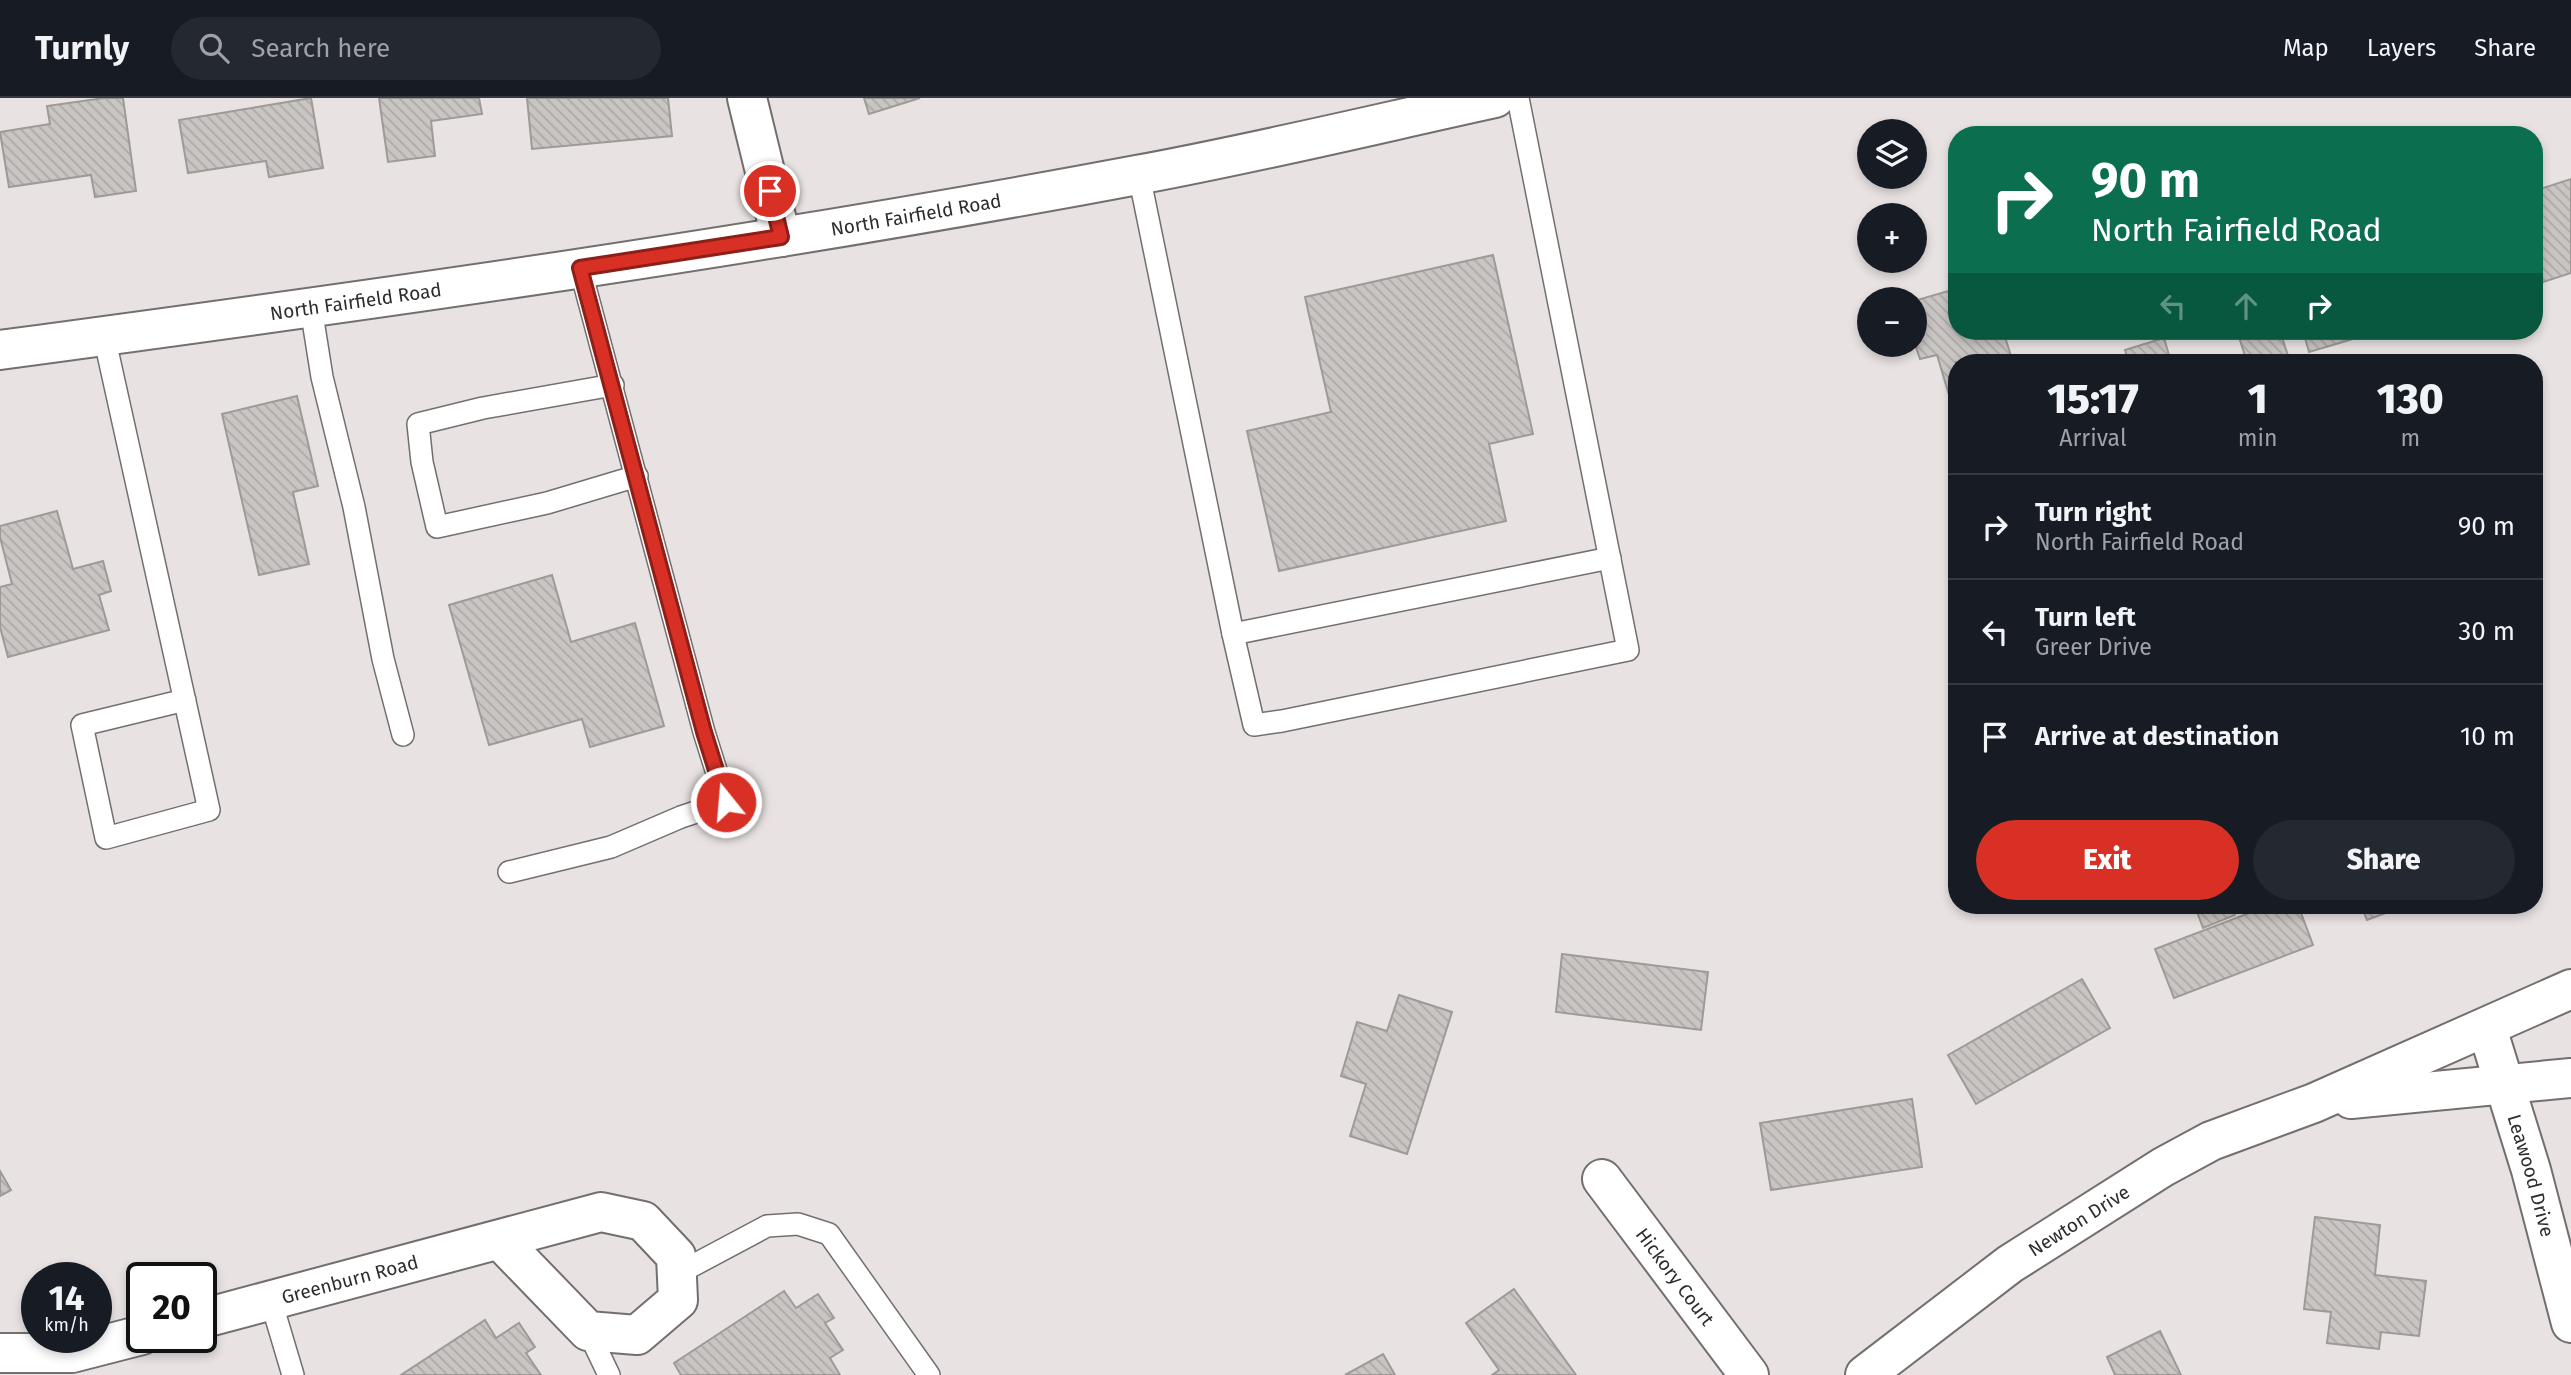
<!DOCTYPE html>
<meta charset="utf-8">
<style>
body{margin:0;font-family:"Fira Sans",sans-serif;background:#242831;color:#f1f3f6;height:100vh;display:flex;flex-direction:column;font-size:26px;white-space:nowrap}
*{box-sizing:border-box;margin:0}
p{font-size:23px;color:#9ea1a6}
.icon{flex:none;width:38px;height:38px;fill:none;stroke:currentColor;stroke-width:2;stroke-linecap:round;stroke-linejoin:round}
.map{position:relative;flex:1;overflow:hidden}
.panel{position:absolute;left:1948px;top:256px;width:595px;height:560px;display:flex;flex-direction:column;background:#171b24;border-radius:28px;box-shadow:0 4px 10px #0003}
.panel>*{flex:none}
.top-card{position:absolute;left:1948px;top:28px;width:595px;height:214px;border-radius:28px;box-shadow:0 4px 10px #0003;background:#0b6e4f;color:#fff;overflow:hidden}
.buttons{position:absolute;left:1857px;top:21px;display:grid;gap:14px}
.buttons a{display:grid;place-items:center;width:70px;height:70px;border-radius:50%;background:#171b24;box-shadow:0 4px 10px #0003;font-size:35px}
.speed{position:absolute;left:21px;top:1164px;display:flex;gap:14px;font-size:35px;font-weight:700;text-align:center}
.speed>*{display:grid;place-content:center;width:91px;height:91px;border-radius:50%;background:#171b24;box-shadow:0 4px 10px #0003;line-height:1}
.speed small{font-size:18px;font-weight:400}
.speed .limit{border:4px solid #111;border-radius:10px;background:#fff;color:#111}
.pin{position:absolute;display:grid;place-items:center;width:60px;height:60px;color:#fff;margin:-30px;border:4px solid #fff;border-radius:50%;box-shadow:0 2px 7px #0007}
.me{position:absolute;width:77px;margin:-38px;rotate:343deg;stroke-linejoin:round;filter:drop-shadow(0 0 5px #0008)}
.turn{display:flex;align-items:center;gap:24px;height:147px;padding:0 28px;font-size:32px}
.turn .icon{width:91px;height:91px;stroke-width:2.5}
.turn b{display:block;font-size:49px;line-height:60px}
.lanes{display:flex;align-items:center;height:66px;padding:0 28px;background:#0003;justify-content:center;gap:35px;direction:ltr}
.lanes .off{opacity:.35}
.eta{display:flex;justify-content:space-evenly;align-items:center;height:119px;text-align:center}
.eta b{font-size:42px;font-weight:800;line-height:49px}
.primary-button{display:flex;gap:14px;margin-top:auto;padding:14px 28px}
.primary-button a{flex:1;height:80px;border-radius:42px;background:#d93025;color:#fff;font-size:28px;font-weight:800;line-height:80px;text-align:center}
.primary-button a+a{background:#242831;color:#f1f3f6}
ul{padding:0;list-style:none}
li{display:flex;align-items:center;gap:21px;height:105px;padding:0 28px;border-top:2px solid #363941}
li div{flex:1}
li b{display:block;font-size:26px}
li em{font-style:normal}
header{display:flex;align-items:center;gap:42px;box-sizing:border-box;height:98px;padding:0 35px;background:#171b24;border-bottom:2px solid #363941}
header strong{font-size:33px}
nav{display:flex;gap:38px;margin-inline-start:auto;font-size:24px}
.search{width:490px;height:63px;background:#242831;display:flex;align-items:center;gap:18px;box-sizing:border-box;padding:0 24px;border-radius:38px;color:#9ea1a6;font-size:26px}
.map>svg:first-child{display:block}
.building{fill:url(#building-back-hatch);stroke:#9d9a97;stroke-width:2}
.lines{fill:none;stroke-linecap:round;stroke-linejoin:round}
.lane-casing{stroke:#746f6e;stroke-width:24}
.street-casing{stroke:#746f6e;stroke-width:42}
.secondary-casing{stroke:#746f6e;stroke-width:42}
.lane{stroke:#fff;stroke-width:21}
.street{stroke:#fff;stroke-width:38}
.secondary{stroke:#fff;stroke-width:38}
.route-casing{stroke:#8d1f18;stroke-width:18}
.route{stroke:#d93025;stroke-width:12}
.labels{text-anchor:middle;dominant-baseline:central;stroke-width:5;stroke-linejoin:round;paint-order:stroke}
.street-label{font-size:19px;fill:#2e2c2c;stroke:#fff}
</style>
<header>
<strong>Turnly</strong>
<div class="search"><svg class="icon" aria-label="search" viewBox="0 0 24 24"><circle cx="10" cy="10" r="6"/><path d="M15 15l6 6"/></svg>Search here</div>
<nav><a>Map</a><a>Layers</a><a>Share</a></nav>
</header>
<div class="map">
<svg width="2571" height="1277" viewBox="0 0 2571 1277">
<defs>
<pattern id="building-back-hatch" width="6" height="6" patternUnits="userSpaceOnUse" patternTransform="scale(1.75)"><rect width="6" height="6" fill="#c9c5c3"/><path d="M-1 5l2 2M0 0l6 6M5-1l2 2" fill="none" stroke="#ada9a8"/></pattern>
</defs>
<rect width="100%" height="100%" fill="#e8e3e2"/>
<g class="building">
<path d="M104,0H123L136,93L95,99L91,77L9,89L0,34L50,26L47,8Z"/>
<path d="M311,0L323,70L269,79L266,63L188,75L179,22Z"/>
<path d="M379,0H479L482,16L431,23L435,58L388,64Z"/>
<path d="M527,0H668L672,38L532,51Z"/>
<path d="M864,0H920L869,16Z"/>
<path d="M2571,81V175L2534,187V93Z"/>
<path d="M1493,157L1533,336L1489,346L1506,423L1279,473L1247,333L1331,314L1305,199Z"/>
<path d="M1955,191L1956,233H1968V235L2003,233L2013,264H1956L1955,317L1937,257L1920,261L1914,243V203Z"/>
<path d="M2237,233H2280L2290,264H2247Z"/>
<path d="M2303,233H2380L2309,254Z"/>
<path d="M2164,240L2171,264H2129L2125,252Z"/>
<path d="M297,298L318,388L293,394L309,466L259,477L222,316Z"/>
<path d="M57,413L73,471L103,463L111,493L99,497L109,532L8,559L0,529V489L12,486L0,439V428Z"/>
<path d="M552,477L571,544L635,525L664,628L590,649L582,621L489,647L449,507Z"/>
<path d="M2206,807H2232L2235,817L2203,830L2196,811Z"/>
<path d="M2270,807H2298L2313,847L2174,900L2155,851Z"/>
<path d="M2361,807H2407L2367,822Z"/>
<path d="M1562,856L1708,874L1701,932L1556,914Z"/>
<path d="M2082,881L2110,930L1976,1006L1948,957Z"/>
<path d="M1399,897L1452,914L1407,1056L1350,1038L1366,986L1341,978L1357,924L1387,933Z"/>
<path d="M1912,1001L1922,1069L1771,1092L1760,1025Z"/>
<path d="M0,1073L11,1092L0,1098Z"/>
<path d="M2315,1119L2380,1127L2375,1177L2426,1183L2419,1238L2381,1234L2379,1251L2327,1245L2331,1214L2304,1211Z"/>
<path d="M1514,1191L1576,1277H1492L1499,1272L1466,1225Z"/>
<path d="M784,1193L796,1210L818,1196L834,1220L825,1225L843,1252L830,1260L840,1277H681L674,1265Z"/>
<path d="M485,1222L496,1240L519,1225L535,1249L526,1255L541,1277H401Z"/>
<path d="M2160,1233L2181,1277H2115L2107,1259Z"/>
<path d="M1383,1256L1395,1277H1345Z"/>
</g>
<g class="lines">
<defs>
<g id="lane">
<path d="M1139,77L1233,536L1254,627L1282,623L1628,552L1518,0"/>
<path d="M311,210L322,279L354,409L383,561L403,637"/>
<path d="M104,238L209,712L106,740L82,627L185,602"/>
<path d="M613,287L483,310L418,326L422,364L437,429L547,405L637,378"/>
<path d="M1233,536L1610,460"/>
<path d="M509,774L611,749L681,719L726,704L704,634L580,170"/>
<path d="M677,1176L767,1128L798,1126L829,1136L929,1277"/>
<path d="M271,1203L293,1277"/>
<path d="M588,1233L609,1277"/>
</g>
<g id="street">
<path d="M747,0L781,139"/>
<path id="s1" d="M2487,930L2531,1072L2571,1225"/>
<path d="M2351,1001L2571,980"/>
<path id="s2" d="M1602,1081L1749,1277"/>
<path id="s3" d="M201,1221L601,1114L643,1123L676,1158L678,1202L637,1237L588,1233L500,1142"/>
<path d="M0,1255H72L142,1237"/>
<path id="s4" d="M1865,1277L2010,1166L2163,1069L2211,1043L2314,1005L2571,891"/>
</g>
<g id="secondary">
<path id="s5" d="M0,252C380,201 760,148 1137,77C1257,55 1376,26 1495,0"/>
</g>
</defs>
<use href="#lane" class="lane-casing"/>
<use href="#street" class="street-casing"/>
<use href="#secondary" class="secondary-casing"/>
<use href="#lane" class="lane"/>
<use href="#street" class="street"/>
<use href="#secondary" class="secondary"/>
</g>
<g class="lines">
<defs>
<path id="route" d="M726,704L704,634L580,170L781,139L770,93"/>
</defs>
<use href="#route" class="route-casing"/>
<use href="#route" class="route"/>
</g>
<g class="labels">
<g class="street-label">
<text stroke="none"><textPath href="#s5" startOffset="926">North Fairfield Road</textPath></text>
<text stroke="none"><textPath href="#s5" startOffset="359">North Fairfield Road</textPath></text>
<text stroke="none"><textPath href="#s1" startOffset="154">Leawood Drive</textPath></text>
<text stroke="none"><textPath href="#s4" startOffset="264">Newton Drive</textPath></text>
<text stroke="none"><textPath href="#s2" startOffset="122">Hickory Court</textPath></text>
<text stroke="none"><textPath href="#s3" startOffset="154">Greenburn Road</textPath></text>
</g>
</g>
</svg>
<div class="buttons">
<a><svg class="icon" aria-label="layers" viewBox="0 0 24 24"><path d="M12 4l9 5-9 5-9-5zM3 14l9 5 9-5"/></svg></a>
<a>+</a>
<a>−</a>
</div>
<div class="speed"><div>14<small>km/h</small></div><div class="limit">20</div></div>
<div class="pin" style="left:770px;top:93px;background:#d93025"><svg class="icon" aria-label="arrive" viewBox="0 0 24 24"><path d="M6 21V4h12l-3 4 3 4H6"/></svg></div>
<svg class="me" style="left:726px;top:704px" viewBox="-20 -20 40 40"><circle r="17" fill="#d93025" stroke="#fff" stroke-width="3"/><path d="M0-11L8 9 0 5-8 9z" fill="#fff"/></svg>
<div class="top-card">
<div class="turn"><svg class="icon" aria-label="right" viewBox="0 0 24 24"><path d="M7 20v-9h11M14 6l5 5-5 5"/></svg><div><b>90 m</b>North Fairfield Road</div></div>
<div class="lanes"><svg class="icon off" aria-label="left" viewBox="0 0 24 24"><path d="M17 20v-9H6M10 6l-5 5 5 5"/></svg><svg class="icon off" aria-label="ahead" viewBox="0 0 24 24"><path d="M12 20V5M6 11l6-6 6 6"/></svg><svg class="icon" aria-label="right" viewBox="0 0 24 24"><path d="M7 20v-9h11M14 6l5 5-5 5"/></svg></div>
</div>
<section class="panel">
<div class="eta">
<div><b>15:17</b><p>Arrival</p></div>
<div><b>1</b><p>min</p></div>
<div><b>130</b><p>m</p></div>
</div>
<ul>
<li><svg class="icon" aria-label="right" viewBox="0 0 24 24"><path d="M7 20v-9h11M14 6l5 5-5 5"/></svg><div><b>Turn right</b><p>North Fairfield Road</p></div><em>90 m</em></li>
<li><svg class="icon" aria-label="left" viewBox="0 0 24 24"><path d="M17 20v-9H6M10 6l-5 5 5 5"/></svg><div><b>Turn left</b><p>Greer Drive</p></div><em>30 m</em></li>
<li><svg class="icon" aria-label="arrive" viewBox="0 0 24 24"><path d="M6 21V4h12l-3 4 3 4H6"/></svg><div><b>Arrive at destination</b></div><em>10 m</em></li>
</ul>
<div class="primary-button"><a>Exit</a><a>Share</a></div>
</section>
</div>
